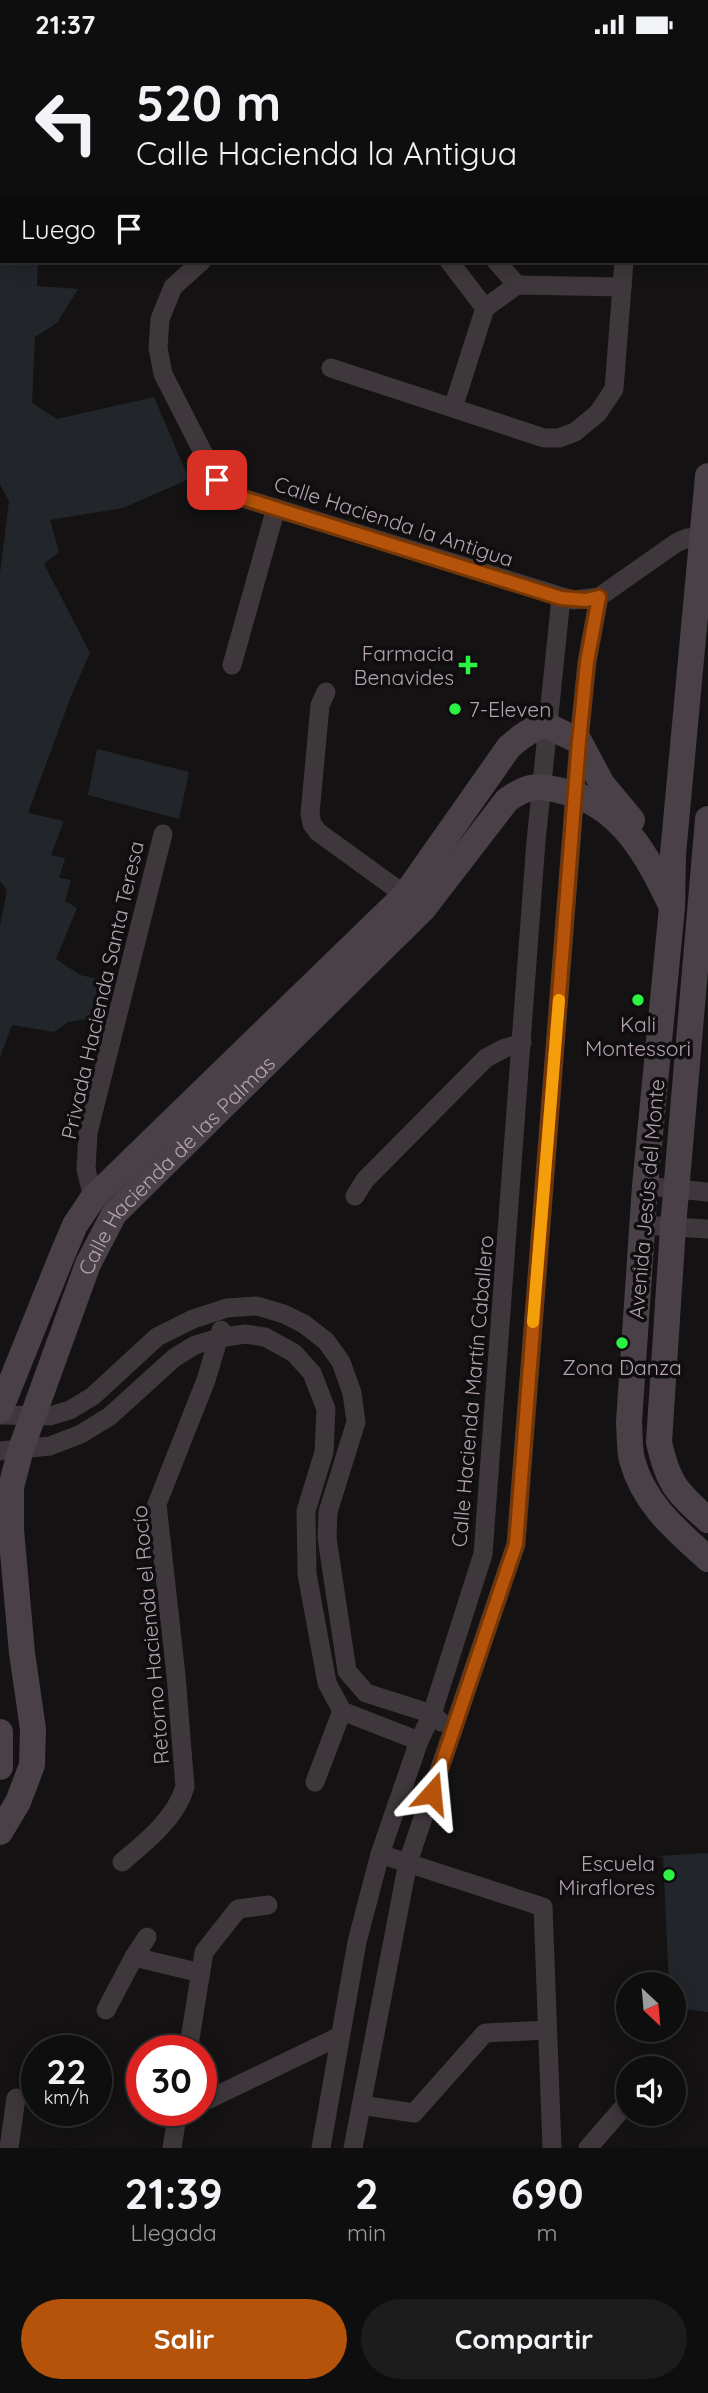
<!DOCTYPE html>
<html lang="es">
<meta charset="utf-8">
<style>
body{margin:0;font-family:Quicksand,sans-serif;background:#1d1c1c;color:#f1f3f6;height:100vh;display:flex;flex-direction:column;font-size:26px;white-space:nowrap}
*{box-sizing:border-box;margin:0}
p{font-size:23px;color:#9b9c9e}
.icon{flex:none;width:38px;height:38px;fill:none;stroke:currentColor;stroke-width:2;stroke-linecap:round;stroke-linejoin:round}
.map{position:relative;height:2099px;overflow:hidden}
.drawer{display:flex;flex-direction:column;background:#0f0e0e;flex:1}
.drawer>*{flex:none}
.banner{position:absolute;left:0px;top:0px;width:709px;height:214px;box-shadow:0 4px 18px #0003,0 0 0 2px #2f2e2e;background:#0f0e0e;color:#f1f3f6;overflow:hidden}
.needle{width:46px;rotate:154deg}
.buttons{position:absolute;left:616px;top:1923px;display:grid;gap:14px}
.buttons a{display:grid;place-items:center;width:70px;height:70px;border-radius:50%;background:#0f0e0e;box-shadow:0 4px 18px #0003,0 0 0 2px #2f2e2e;font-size:35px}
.speed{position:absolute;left:21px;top:1986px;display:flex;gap:14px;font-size:35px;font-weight:700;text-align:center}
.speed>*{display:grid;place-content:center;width:91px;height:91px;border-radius:50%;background:#0f0e0e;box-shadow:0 4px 18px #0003,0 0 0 2px #2f2e2e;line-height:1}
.speed small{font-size:18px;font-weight:400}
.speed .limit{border:10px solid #d22;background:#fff;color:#111}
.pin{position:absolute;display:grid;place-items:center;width:60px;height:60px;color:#fff;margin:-30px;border-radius:14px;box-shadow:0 4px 10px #0006}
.me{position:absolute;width:77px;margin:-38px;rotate:18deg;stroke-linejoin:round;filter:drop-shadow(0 0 5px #0008)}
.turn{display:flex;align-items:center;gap:24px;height:147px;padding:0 21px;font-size:32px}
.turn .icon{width:91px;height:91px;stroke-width:2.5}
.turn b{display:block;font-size:49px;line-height:60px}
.then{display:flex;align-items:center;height:66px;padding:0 21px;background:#0003;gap:14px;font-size:26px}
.eta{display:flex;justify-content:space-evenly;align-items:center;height:119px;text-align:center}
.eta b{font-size:42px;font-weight:700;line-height:49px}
.primary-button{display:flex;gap:14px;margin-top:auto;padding:14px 21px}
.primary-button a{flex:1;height:80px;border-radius:42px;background:#b45309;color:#fff;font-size:28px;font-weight:700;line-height:80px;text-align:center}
.primary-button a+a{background:#1d1c1c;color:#f1f3f6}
.status{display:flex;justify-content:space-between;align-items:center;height:49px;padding:0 35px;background:#0f0e0e;direction:ltr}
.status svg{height:19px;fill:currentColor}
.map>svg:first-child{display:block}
.green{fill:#22262b}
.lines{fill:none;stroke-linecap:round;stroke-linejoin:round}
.street{stroke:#3e373c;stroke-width:19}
.secondary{stroke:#494147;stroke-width:26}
.route-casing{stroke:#753606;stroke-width:18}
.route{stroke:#b45309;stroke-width:12}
.slow{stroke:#f59e0b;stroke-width:12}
.poi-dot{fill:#2bf342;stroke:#0f0d0e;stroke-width:2.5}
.labels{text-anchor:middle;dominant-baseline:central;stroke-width:7;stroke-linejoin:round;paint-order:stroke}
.street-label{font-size:21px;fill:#b4a3b2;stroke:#0f0d0e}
.poi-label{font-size:21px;fill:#b4a3b2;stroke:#0f0d0e;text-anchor:end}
</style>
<div class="status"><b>21:37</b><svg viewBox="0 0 49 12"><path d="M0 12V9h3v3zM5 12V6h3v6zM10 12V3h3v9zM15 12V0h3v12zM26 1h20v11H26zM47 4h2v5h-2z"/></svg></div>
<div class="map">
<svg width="708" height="2099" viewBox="0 0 708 2099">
<rect width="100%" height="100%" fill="#141213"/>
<g class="green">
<path d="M0,87L2,212H38L37,237L78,240L57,274L35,288L32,354L57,370L154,348L189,430L123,459L50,471L59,503L44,515L90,604L71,647L28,764L64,772L51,806L65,809L59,829L71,831L65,852L77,859L56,910L80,926L102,931L89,970L68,973L54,983L12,976L0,1008V877L7,841L0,832V525L9,452L0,435Z"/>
<path d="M97,700L189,723L179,770L88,746Z"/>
<path d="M708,1804V1963L674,1959V1936L669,1935L663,1808L656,1807Z"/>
</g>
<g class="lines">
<g class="street">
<path d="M469,2L471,0"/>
<path d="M202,212L173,238L160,270L158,299L163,325L217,431L236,447L573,551L599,548L676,494L687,489L703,488"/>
<path d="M449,212L485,259"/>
<path d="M496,212L517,236"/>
<path d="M331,319L544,389H559L575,383L598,364L614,340L624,212"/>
<path d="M453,359L485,259L517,236L622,238"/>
<path d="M232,616L276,459"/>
<path d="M326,643L320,656L310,765L312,775L318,783L416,854"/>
<path d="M645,1137L708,1143"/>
<path d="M355,1147L365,1131L486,1009L505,999L522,994"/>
<path d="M93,1149L86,1120L88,1084L163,785"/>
<path d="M642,1176L708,1180"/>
<path d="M0,1366L50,1367L70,1361L93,1347L157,1288L193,1270L227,1259L257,1257L284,1265L304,1275L326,1292L341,1313L352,1344L356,1373L328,1463L327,1489L347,1622L366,1644L432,1665L441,1673"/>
<path d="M0,1402L50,1397L81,1385L110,1367L174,1309L195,1296L219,1289L245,1285L265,1288L294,1304L312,1324L326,1360L324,1403L306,1462L307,1525L327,1634L342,1662L419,1692"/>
<path d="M315,1733L342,1662"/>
<path d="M380,1805L543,1858L552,2099"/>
<path d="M122,1813C146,1793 176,1769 185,1738L176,1626L157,1455L206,1331L221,1281"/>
<path d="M134,1908L147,1888"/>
<path d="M106,1961L134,1908L201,1924"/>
<path d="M188,2002L204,1903L238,1860L268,1856"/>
<path d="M201,2054L340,1987"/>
<path d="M361,2056L414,2064L485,1984L547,1981"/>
<path d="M9,2099L16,2049"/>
<path d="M172,2099L178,2062"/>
<path d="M321,2099L357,1893L380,1805L419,1692L432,1665L483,1505L536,792L561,549"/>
<path d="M353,2099L408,1813L516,1495L579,692L587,613L599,548"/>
<path d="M588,2099L628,2053"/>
</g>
<g class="secondary">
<path d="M685,0L686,2"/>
<path d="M707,76L708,81"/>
<path d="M708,427L673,805L672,858L645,1137L629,1373C630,1385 629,1399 632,1411C644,1455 676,1481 708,1510"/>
<path d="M708,770L673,1178L659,1393C668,1435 677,1443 708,1471"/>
<path d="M0,1361L61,1209L75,1176L93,1149L405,846L509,698L521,688L538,677H548L579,692L602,735L632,771"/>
<path d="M0,1683V1718"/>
<path id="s1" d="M0,1783L18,1753L32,1716L33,1680L22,1604L11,1481V1438L21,1400L88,1215L114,1165L423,860L507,751C528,736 537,736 562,742C621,755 648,808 672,858"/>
</g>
</g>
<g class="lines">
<defs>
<path id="route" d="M217,431L236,447L561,549L586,551L599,548L587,613L579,692L516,1495L432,1744"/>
</defs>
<use href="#route" class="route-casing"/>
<use href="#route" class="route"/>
<path class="slow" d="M533,1273L559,951"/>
</g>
<g class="poi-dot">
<path d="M464.5 605.5h7v7h7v7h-7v7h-7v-7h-7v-7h7z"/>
<circle cx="455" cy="660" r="7"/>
<circle cx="638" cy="951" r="7"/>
<circle cx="622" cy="1294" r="7"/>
<circle cx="669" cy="1826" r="7"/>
</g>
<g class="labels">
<g class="street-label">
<text transform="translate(394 472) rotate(18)">Calle Hacienda la Antigua</text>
<text transform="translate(102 941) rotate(-77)">Privada Hacienda Santa Teresa</text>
<text stroke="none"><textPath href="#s1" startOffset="723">Calle Hacienda de las Palmas</textPath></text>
<text transform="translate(646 1150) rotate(-85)">Avenida Jesús del Monte</text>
<text transform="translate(472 1342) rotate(-85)">Calle Hacienda Martín Caballero</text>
<text transform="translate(150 1586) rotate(-95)">Retorno Hacienda el Rocío</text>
</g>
<g class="poi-label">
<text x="454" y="604">Farmacia<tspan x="454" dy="24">Benavides</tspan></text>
<text x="469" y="660" text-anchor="start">7-Eleven</text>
<text x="638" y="975" text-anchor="middle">Kali<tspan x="638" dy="24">Montessori</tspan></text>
<text x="622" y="1318" text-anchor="middle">Zona Danza</text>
<text x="655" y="1814">Escuela<tspan x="655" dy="24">Miraflores</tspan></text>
</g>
</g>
</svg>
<div class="buttons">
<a><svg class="needle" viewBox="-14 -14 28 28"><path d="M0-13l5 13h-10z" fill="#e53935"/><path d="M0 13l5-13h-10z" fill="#9b9c9e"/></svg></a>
<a><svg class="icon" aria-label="sound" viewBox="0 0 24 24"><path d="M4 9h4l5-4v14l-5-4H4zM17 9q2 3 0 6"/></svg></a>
</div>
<div class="speed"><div>22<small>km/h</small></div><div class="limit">30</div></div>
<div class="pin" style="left:217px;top:431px;background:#d93025"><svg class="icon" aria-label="arrive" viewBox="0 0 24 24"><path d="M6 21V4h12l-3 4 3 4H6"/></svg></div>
<svg class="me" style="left:432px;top:1744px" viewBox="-20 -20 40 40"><path d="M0-17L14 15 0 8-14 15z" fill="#b45309" stroke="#fff" stroke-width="4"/></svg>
<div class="banner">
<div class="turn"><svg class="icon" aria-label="left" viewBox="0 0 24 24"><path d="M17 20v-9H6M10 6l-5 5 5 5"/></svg><div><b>520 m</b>Calle Hacienda la Antigua</div></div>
<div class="then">Luego<svg class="icon" aria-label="arrive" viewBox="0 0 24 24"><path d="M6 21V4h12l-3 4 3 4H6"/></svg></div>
</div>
</div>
<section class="drawer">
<div class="eta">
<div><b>21:39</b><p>Llegada</p></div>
<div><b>2</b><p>min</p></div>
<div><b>690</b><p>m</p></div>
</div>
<div class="primary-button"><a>Salir</a><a>Compartir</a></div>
</section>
